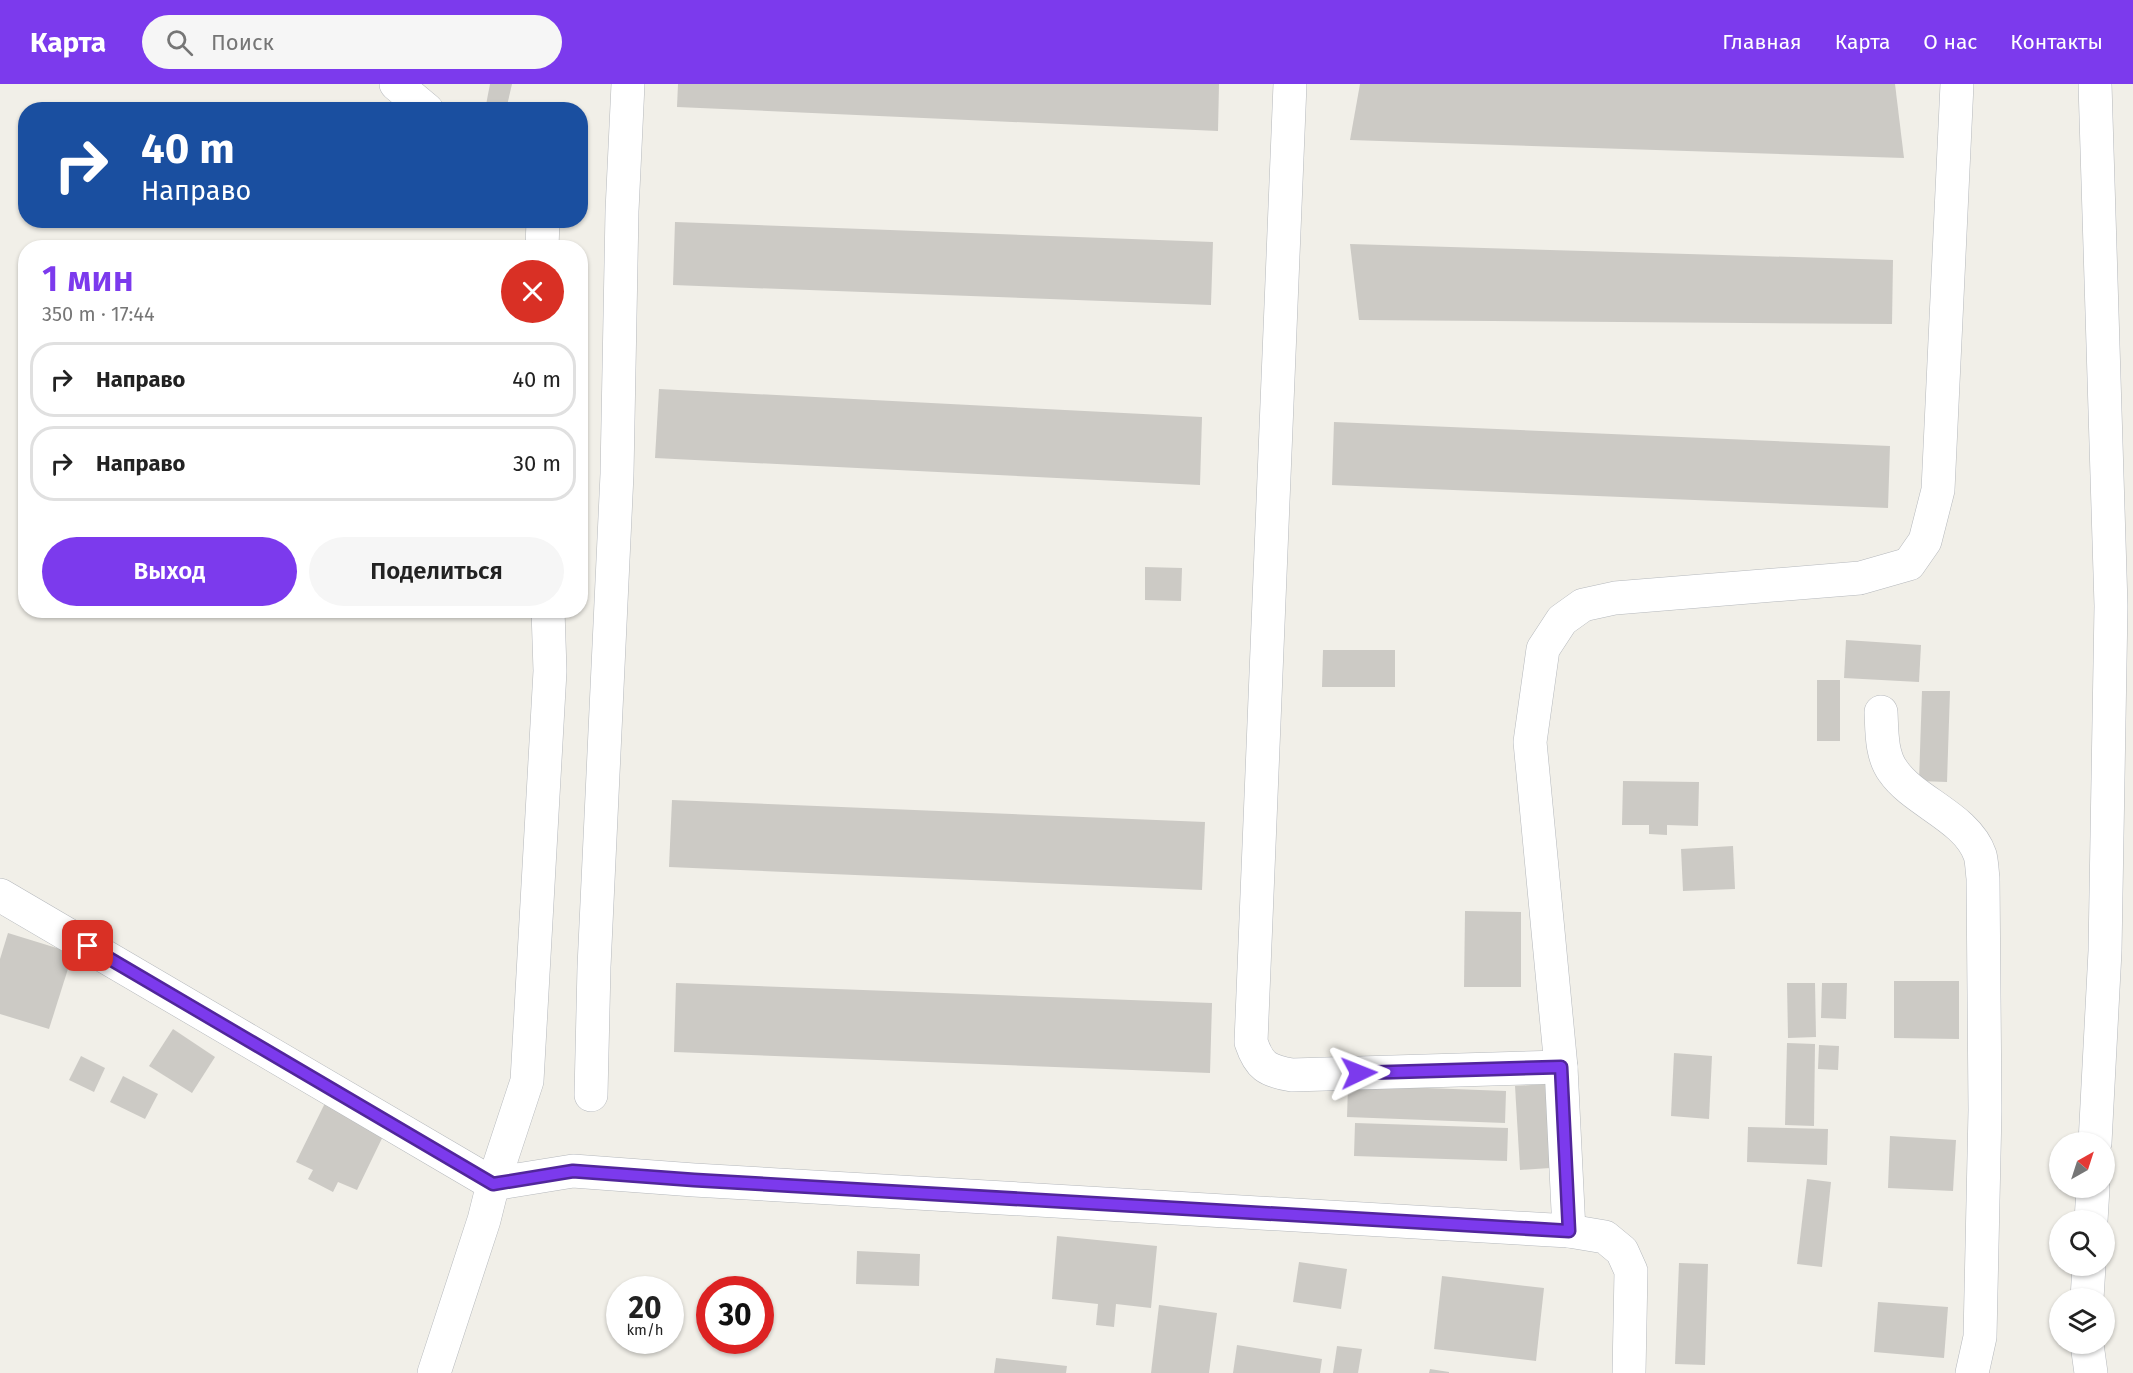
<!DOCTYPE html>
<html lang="ru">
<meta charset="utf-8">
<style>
body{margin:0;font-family:"Fira Sans",sans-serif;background:#f6f6f6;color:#222;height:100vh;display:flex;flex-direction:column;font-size:22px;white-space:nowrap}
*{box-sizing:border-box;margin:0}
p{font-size:20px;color:#767676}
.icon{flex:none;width:33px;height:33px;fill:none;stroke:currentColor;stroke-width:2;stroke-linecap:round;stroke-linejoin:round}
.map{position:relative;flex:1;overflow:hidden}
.details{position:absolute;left:18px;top:156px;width:570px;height:378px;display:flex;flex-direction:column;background:#fff;border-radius:24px;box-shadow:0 2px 4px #0004}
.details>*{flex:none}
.top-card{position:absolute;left:18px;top:18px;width:570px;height:126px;border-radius:24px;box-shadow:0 2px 4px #0004;background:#1a4fa0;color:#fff;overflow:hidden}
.needle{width:39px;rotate:39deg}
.fabs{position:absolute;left:2049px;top:1048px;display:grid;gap:12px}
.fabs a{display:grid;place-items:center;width:66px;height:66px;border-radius:50%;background:#fff;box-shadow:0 2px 4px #0004;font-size:30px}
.speed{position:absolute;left:606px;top:1192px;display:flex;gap:12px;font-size:30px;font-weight:700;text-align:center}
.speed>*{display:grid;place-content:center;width:78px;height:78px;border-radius:50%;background:#fff;box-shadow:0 2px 4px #0004;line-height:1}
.speed small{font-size:15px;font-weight:400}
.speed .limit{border:9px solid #d22;background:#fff;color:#111}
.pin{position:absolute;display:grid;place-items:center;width:51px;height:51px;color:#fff;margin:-26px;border-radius:12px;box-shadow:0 3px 9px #0006}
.me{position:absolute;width:66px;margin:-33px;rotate:88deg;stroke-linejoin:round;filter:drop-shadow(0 0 4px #0008)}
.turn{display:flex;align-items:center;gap:21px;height:126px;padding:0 24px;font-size:27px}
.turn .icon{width:78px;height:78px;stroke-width:2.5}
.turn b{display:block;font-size:42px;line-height:51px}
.round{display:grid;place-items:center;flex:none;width:63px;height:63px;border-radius:32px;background:#f6f6f6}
.headline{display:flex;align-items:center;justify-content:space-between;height:102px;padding:0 24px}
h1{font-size:36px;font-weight:600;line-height:45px;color:#7c3aed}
.button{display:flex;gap:12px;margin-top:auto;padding:12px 24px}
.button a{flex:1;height:69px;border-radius:36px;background:#7c3aed;color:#fff;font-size:24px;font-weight:600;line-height:69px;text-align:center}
.button a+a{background:#f6f6f6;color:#222}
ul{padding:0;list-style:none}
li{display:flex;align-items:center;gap:18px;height:75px;margin:0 12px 9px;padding:0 12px;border:3px solid #e0e0e0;border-radius:24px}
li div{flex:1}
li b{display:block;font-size:22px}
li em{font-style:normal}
header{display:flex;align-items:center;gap:36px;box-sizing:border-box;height:84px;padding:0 30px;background:#7c3aed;color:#fff}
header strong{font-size:28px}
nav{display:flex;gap:33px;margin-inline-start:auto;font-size:21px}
.search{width:420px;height:54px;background:#f6f6f6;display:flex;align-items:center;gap:15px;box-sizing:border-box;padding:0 21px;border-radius:33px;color:#767676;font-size:22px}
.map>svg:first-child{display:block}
.building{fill:#cccac5}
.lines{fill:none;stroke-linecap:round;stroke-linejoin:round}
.minor-casing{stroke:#b5b8bc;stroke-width:34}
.minor{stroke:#fff;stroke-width:33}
.route-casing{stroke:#51269a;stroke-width:15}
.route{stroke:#7c3aed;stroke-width:10}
</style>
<header>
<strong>Карта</strong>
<div class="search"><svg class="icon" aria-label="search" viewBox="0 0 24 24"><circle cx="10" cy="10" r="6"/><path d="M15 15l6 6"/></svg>Поиск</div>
<nav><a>Главная</a><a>Карта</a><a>О нас</a><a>Контакты</a></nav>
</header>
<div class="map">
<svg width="2133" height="1289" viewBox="0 0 2133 1289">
<rect width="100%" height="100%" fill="#f1efe8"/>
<g class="building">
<path d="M490,0H512L506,26H485Z"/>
<path d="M678,0H1219L1218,47L677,23Z"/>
<path d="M1360,0H1895L1904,74L1350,56Z"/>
<path d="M675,138L1213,158L1211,221L673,201Z"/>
<path d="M1350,160L1893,176L1892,240L1359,236Z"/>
<path d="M659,305L1202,333L1200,401L655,374Z"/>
<path d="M1334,338L1890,362L1888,424L1332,401Z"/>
<path d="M1145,483L1182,484L1181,517L1145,516Z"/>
<path d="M1846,556L1921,561L1919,598L1844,594Z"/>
<path d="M1323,566H1395V603H1322Z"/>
<rect x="1817" y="596" width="23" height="61"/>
<path d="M1922,607H1950L1947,698L1919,697Z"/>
<path d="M1623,697L1699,698L1698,742L1667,741V751L1649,750V741H1622Z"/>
<path d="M672,716L1205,738L1202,806L669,783Z"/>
<path d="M1733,762L1735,805L1683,807L1681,765Z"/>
<path d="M1465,827L1521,828V903H1464Z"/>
<path d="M8,849L73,869L49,945L0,930V875Z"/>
<path d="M1894,897H1959V955L1894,954Z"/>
<path d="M676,899L1212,919L1210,989L674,968Z"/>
<path d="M1787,899H1815L1816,953L1788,954Z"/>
<path d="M1822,899H1847L1846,935L1821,934Z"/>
<path d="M173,945L215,973L192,1009L149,982Z"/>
<path d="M1787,959L1815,960L1814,1042L1785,1041Z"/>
<path d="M1819,961L1839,962L1838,986L1818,985Z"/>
<path d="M1674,969L1712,972L1709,1035L1671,1032Z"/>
<path d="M81,972L105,984L94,1008L69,996Z"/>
<path d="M123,992L158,1010L145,1035L110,1018Z"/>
<path d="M1546,1000L1550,1084L1520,1086L1515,1002Z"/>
<path d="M1348,1001L1506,1007L1505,1039L1347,1033Z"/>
<path d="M327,1015L387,1044L357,1106L338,1098L333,1108L308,1095L313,1086L296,1078Z"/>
<path d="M1355,1039L1508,1044L1507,1077L1354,1072Z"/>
<path d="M1748,1043L1828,1045L1827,1081L1747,1078Z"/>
<path d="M1890,1052L1956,1056L1953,1107L1888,1104Z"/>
<path d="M1807,1095L1831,1098L1822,1183L1797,1180Z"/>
<path d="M1057,1152L1157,1162L1151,1224L1116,1220L1114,1243L1096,1241L1098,1220L1052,1215Z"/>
<path d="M857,1167L920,1170L919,1202L856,1200Z"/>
<path d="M1299,1178L1347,1185L1341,1225L1293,1218Z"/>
<path d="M1679,1179L1708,1180L1705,1281L1675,1280Z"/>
<path d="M1442,1192L1544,1204L1536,1277L1434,1265Z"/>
<path d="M1878,1218L1948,1223L1944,1274L1874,1268Z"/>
<path d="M1159,1221L1217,1229L1209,1289H1151Z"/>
<path d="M1237,1261L1322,1275L1320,1289H1233Z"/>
<path d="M1337,1262L1362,1265L1358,1289H1333Z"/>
<path d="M996,1274L1067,1282L1066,1289H994Z"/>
<path d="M1430,1285L1449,1288V1289H1429Z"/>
</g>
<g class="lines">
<defs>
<g id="minor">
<path d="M396,0L427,26"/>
<path d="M1290,0L1251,958C1259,982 1267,987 1292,991L1561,983"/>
<path d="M2095,0L2111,522L2105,867L2095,1059"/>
<path d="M542,164L543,136"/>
<path d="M548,526L550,587L527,997L493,1100L573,1087L694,1096L1569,1147L1605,1153L1622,1167L1631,1187L1629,1289"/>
<path d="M1881,628C1882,647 1881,671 1893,687C1914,718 1967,733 1980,771C1982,778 1982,787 1983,794L1985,1026L1980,1253L1972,1289"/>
<path d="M0,811L493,1100L484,1136L434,1289"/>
<path d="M591,1011L594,883L617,390L622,127L628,0"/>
<path d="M2091,1137L2093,1104"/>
<path d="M1569,1147L1561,983L1530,658L1543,565L1562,536L1583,521L1615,514L1860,494L1909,480L1925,457L1938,406L1957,0"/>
<path d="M2087,1215L2089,1182"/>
<path d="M2087,1260L2091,1289"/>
</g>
</defs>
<use href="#minor" class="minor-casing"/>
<use href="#minor" class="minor"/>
</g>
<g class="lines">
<defs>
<path id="route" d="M88,862L493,1100L573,1087L694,1096L1569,1147L1561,983L1359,989"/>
</defs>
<use href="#route" class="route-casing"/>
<use href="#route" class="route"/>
</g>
</svg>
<div class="fabs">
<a><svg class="needle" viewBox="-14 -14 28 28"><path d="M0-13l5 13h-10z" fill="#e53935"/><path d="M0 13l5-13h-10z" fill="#767676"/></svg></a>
<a><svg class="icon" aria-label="search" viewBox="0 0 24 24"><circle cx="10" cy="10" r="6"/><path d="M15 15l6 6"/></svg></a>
<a><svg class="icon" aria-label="layers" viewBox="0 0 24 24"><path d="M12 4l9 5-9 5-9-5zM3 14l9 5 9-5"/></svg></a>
</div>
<div class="speed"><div>20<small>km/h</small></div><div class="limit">30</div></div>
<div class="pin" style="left:88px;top:862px;background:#d93025"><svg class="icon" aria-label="arrive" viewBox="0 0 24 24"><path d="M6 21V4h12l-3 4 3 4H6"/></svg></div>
<svg class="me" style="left:1359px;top:989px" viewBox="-20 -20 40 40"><path d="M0-17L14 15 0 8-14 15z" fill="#7c3aed" stroke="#fff" stroke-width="4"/></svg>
<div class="top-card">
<div class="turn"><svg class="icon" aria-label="right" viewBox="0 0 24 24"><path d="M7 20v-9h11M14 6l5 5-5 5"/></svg><div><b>40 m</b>Направо</div></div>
</div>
<section class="details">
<div class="headline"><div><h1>1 мин</h1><p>350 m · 17:44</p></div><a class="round" style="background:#d93025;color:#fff"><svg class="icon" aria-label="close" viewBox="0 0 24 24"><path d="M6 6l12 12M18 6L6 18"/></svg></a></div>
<ul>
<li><svg class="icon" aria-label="right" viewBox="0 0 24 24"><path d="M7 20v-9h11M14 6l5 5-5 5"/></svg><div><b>Направо</b></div><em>40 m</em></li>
<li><svg class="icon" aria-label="right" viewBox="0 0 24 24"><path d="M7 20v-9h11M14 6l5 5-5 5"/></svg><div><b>Направо</b></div><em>30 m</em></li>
</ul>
<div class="button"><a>Выход</a><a>Поделиться</a></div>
</section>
</div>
